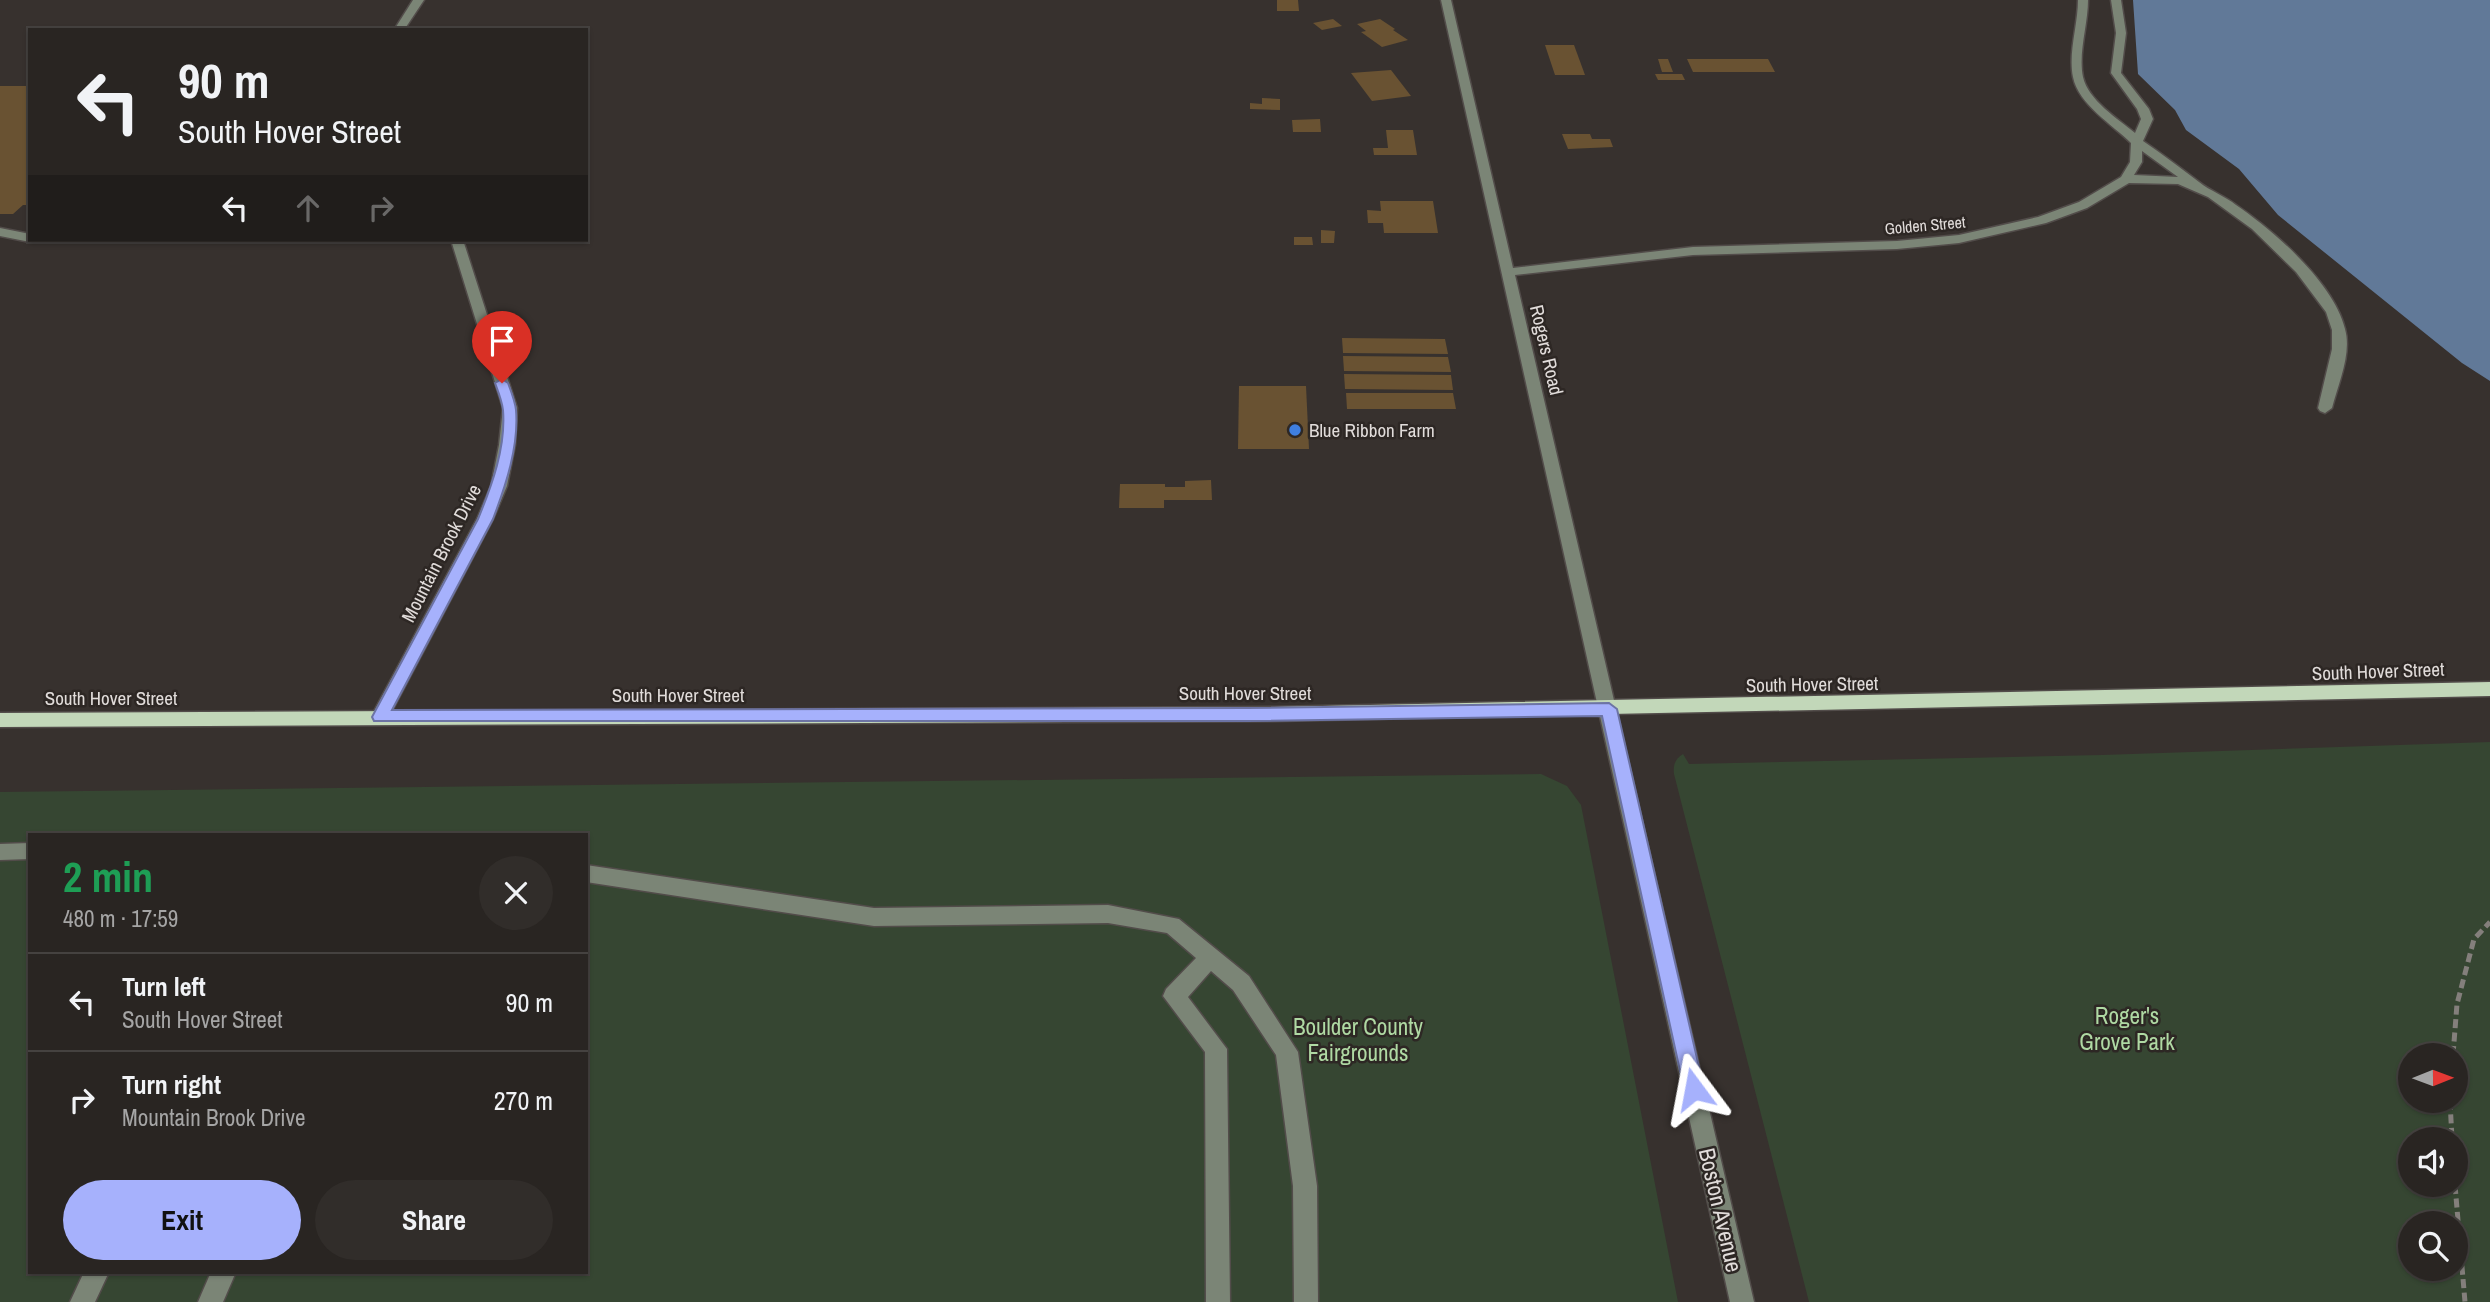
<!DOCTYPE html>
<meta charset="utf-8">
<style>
body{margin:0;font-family:"Archivo Narrow",sans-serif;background:#312d2a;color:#f1f3f6;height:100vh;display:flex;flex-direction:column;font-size:26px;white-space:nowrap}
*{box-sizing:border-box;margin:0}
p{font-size:23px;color:#a5a5a5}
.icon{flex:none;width:38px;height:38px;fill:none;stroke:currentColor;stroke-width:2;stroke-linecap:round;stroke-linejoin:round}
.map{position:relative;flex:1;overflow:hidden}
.details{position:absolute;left:28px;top:833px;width:560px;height:441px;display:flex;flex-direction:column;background:#292522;border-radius:0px;box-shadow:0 2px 5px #0004,0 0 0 2px #454240}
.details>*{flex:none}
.top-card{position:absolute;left:28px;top:28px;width:560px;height:214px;border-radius:0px;box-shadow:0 2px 5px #0004,0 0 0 2px #454240;background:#292522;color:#f1f3f6;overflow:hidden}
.needle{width:46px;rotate:89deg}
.tools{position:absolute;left:2398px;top:1043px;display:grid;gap:14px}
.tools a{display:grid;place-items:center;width:70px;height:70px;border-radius:50%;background:#292522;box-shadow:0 2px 5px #0004,0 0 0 2px #454240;font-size:35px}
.pin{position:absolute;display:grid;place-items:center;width:60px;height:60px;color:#fff;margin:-72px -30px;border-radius:50% 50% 50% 0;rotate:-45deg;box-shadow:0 0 7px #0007}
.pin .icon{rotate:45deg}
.me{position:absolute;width:77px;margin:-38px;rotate:347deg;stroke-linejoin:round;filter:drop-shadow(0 0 5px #0008)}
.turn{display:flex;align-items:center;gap:24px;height:147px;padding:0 35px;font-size:32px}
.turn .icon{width:91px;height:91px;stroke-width:2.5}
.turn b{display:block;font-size:49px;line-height:60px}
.lanes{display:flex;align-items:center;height:66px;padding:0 35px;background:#0003;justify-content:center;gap:35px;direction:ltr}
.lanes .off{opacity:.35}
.round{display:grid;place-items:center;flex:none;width:74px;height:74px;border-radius:37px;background:#312d2a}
.head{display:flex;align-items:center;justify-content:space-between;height:119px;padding:0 35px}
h1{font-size:42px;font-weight:800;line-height:52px;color:#1e9e55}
.cta{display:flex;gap:14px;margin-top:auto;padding:14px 35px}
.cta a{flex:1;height:80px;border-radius:42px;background:#a6b1fc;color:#111;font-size:28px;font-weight:800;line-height:80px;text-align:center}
.cta a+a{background:#312d2a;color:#f1f3f6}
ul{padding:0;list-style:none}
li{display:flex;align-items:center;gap:21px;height:98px;padding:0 35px;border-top:2px solid #454240}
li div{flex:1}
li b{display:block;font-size:26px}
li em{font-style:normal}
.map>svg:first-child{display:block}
.green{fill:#364632;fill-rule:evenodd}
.water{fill:#617998}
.building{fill:#695232}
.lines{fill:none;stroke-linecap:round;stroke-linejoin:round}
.minor-casing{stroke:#524c4a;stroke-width:3}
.major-casing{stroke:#524c4a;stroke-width:3}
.path{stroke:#847f7c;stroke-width:5;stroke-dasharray:9 4.5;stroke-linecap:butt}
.minor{fill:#7b8576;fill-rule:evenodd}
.major{fill:#c2d7b9;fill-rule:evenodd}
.route{fill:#a6b1fc;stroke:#6c73a4;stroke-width:2}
.shop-dot{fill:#3f7fe0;stroke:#2d2724;stroke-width:2.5}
.labels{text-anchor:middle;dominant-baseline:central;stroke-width:5;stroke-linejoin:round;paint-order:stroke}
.far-street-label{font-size:16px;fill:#e1dcda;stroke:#2d2724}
.street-label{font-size:19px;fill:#e1dcda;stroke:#2d2724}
.poi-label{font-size:19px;fill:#e1dcda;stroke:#2d2724;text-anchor:start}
.near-park-label{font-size:23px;fill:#afd9a3;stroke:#2d2724}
.near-street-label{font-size:23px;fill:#e1dcda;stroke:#2d2724}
</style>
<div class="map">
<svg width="2490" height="1302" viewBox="0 0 2490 1302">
<rect width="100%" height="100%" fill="#37312e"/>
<g class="green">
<path d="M2490,742V1302H1809L1674,774C1673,765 1675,759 1683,754L1689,764L2102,755ZM2410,1055H2455V1101H2410ZM2410,1139H2455V1185H2410ZM2410,1223H2455V1269H2410Z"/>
<path d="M1541,774L1567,786L1581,805L1678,1302H0V792ZM30,835H586V1272H30Z"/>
</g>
<path class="water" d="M2133,0H2490V381L2462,363L2278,215L2239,169L2186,130L2175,110L2138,74Z"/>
<g class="building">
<path d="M1277,0H1298L1299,11H1277Z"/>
<path d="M1333,19L1342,26L1322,30L1313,23Z"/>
<path d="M1380,19L1395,29L1393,30L1408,40L1382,47L1361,32L1366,31L1357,24Z"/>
<path d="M1545,45H1574L1585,75H1555Z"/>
<path d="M1658,59H1668L1673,72H1662Z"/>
<path d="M1687,59H1768L1775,72H1693Z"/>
<path d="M1391,70L1411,96L1372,101L1351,73Z"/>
<path d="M1655,74H1682L1685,80H1658Z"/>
<path d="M0,86H30V205H23L13,214H0Z"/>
<path d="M1262,98L1280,99V110L1250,109V103L1262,104Z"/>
<path d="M1320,119L1321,132H1293L1292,120Z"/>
<path d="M1386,130H1413L1417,155H1374L1373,148H1388Z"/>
<path d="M1562,134H1590L1592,139H1610L1613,147L1568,149Z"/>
<path d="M1380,201H1433L1438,233H1384L1383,223H1368L1367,210L1381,211Z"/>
<path d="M1321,230L1335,231L1334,243H1321Z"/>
<path d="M1294,237H1312L1313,245H1294Z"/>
<path d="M1342,338L1445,339L1448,354L1343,353Z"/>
<path d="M1343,356L1448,357L1451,372L1344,371Z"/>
<path d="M1344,374L1451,375L1453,390L1345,389Z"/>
<path d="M1239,386H1306L1309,449H1238Z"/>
<path d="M1346,393H1453L1456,409H1347Z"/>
<path d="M1211,480L1212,500H1164V508H1119L1120,484H1165V487H1185V481Z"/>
</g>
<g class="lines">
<defs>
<g id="minor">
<path d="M413,0H424L404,30H394Z"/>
<path d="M1441,0H1451L1513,268L1693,247L1897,241L1959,235L2038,217L2079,202L2121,177L2130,162L2131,143C2113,125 2078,104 2073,77C2068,53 2078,25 2078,0H2088C2088,25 2078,53 2083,77C2088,100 2118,119 2135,133L2141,119L2137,109L2111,73L2116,33L2111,0H2121L2126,33L2121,73L2149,109L2153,119L2143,141C2162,154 2182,169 2199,182C2210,191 2225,196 2236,205C2274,231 2334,283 2345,329C2352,354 2338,384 2332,408L2325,413L2320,411L2318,408L2332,349V330L2326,312L2296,272L2252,229L2208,197L2178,184L2129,183L2087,208L2046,223L1959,243L1897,249L1693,255L1515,275L1754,1302H1730ZM2142,151L2178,177L2134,175L2142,162Z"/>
<path d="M0,228L30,234V240H35L30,242L0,236Z"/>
<path d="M451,240H463L517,408L515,445L507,486L493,519L386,722H374L371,717L477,519L491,486L499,445L503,408Z"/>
<path d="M30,843V859L0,860V844Z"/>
<path d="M586,865L874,908L1108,905L1179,919L1249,976L1298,1052L1317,1186L1318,1302H1294L1293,1186L1276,1055L1233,990L1211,971L1188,997L1227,1049L1230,1302H1206L1205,1052L1163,996L1166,989L1196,958L1167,933L1108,923L874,926L586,882Z"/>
<path d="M84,1272H109L95,1302H70Z"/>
<path d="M211,1272H236L223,1302H198Z"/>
</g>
<path id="major" d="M2490,682V696L1274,721L0,727V713L1274,707Z"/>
</defs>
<use href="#minor" class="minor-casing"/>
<use href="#major" class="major-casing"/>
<g class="path">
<path d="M2453,1055L2457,1004L2474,939L2490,922"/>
<path d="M2450,1101L2452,1139"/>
<path d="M2455,1185L2465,1302"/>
</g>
<use href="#minor" class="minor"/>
<use href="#major" class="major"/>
</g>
<path class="route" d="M502,379L508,383C511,391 515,401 516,410C519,446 506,485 493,519L392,710L1247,708L1609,703L1617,709L1704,1089L1701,1096L1694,1099L1687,1096L1684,1089L1602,716L1247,721H374L372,717L478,519C492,485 506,447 503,410C502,401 498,391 495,383Z"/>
<circle class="shop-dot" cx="1295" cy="430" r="7"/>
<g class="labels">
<g class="far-street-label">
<text transform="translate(1925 225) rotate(-5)">Golden Street</text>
</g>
<g class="street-label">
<text transform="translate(1547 350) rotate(77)">Rogers Road</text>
<text transform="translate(441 553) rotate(-63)">Mountain Brook Drive</text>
<text transform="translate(2378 671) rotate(-2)">South Hover Street</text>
<text transform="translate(1812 684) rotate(-1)">South Hover Street</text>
<text x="1245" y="693">South Hover Street</text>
<text x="678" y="695">South Hover Street</text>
<text x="111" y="698">South Hover Street</text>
</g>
<g class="poi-label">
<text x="1309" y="430">Blue Ribbon Farm</text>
</g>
<g class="near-park-label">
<text x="2127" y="1015">Roger's<tspan x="2127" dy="26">Grove Park</tspan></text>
<text x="1358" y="1026">Boulder County<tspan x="1358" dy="26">Fairgrounds</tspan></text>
</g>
<g class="near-street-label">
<text transform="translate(1721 1210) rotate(77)">Boston Avenue</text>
</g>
</g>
</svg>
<div class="tools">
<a><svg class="needle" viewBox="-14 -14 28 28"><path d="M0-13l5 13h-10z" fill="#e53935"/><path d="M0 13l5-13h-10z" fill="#a5a5a5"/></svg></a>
<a><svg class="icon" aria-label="sound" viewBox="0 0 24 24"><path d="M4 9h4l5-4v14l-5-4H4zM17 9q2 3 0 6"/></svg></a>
<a><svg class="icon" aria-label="search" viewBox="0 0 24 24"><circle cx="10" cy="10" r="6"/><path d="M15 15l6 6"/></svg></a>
</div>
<div class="pin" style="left:502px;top:383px;background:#d93025"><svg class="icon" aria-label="arrive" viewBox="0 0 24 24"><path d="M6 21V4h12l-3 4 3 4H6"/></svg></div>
<svg class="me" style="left:1694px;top:1089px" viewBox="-20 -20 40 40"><path d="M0-17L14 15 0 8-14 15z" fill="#a6b1fc" stroke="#fff" stroke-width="4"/></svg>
<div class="top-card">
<div class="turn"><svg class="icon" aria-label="left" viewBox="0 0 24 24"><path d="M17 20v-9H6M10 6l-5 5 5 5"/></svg><div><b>90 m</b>South Hover Street</div></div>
<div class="lanes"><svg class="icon" aria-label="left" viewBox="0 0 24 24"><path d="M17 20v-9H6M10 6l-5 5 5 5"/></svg><svg class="icon off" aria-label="ahead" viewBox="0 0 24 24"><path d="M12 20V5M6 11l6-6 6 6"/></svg><svg class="icon off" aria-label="right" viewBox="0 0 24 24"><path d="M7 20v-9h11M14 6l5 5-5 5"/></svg></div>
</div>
<section class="details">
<div class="head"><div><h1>2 min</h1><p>480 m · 17:59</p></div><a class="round"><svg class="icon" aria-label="close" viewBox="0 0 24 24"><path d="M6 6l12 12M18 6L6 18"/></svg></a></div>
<ul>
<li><svg class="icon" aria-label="left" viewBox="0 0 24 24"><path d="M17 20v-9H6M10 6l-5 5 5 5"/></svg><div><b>Turn left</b><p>South Hover Street</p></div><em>90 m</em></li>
<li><svg class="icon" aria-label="right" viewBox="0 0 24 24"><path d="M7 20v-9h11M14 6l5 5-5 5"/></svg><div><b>Turn right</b><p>Mountain Brook Drive</p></div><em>270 m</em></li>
</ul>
<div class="cta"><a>Exit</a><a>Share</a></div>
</section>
</div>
